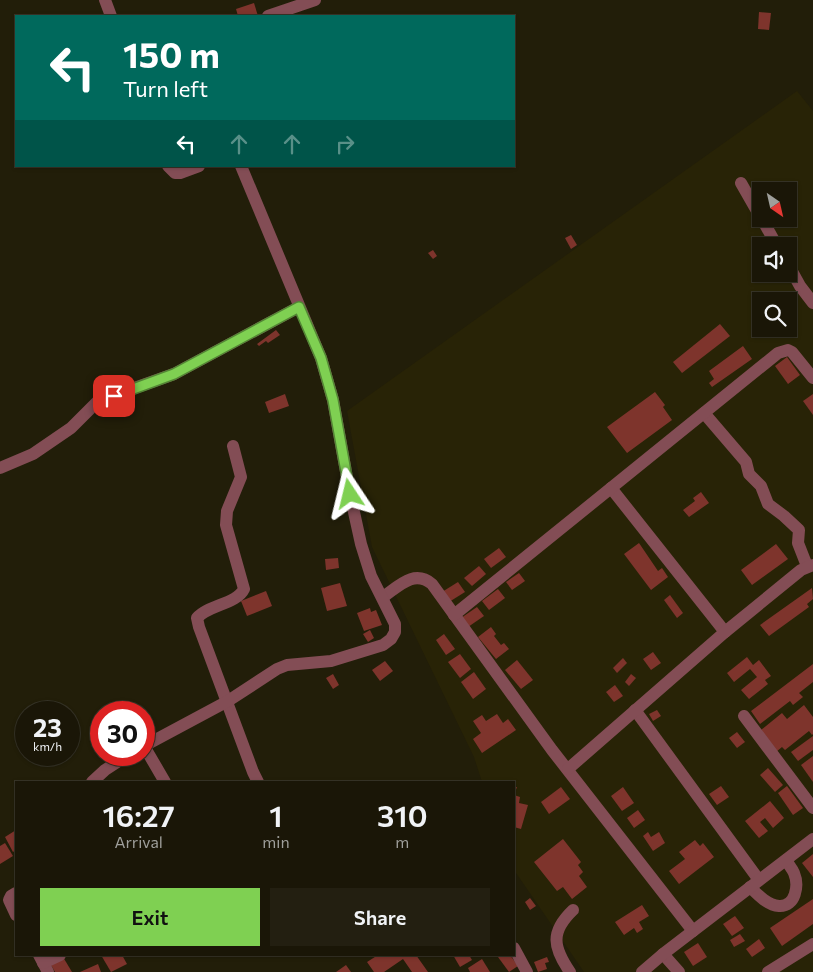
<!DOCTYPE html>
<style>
body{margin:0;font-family:Commissioner,sans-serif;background:#231f11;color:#f1f3f6;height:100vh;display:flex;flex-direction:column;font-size:19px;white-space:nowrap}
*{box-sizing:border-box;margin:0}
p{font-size:16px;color:#9f9f9b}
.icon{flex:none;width:28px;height:28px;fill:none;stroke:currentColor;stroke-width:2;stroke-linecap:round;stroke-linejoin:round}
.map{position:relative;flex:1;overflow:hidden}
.details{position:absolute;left:15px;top:781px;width:500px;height:175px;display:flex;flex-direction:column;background:#1a1607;border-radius:0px;box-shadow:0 1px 4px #0004,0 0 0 1px #383528}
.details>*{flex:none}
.top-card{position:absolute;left:15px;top:15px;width:500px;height:152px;border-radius:0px;box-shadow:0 1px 4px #0004,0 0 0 1px #383528;background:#00695c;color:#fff;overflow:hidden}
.needle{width:32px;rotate:146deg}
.tools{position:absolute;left:752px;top:182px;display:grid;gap:10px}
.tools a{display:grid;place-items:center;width:45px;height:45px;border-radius:0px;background:#1a1607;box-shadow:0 1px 4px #0004,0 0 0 1px #383528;font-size:25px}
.speed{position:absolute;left:15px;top:701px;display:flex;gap:10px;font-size:25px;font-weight:700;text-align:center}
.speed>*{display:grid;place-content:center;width:65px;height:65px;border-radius:50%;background:#1a1607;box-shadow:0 1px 4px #0004,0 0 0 1px #383528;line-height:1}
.speed small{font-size:12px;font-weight:400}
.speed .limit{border:8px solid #d22;background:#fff;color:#111}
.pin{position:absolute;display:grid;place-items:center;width:42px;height:42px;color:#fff;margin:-21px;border-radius:10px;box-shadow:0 2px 8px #0006}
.me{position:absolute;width:55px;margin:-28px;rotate:350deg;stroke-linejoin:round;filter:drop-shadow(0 0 4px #0008)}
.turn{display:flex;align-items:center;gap:18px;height:105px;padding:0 25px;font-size:22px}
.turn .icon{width:65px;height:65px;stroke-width:2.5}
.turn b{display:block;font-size:35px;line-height:42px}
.lanes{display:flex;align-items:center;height:48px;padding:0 25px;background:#0003;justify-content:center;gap:25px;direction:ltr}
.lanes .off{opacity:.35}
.eta{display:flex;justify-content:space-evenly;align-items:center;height:85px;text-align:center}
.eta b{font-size:30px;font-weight:600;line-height:35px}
.cta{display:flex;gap:10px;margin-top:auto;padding:10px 25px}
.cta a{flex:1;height:58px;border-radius:0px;background:#7fd052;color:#111;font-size:20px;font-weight:600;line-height:58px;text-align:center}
.cta a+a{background:#231f11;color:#f1f3f6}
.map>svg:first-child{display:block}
.built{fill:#282306;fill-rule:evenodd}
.building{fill:#7e342c}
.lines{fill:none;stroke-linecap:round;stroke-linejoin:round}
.minor{stroke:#834d55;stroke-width:12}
.route-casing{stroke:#538735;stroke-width:12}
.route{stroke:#7fd052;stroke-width:9}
</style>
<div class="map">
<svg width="813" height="972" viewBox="0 0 813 972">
<rect width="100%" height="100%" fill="#221e09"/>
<path class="built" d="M797,91L813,111V972H584L514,870V782H482L474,757L372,547L347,411ZM761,191H789V219H761ZM761,246H789V274H761ZM761,301H789V329H761Z"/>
<g class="building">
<path d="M254,3L258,16H238L236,9Z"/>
<path d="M759,12L771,13L769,30L758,29Z"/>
<path d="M571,235L577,245L571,249L565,238Z"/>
<path d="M433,250L437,256L433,259L428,253Z"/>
<path d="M720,324L730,336L682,373L673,362Z"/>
<path d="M276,330L280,335L268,343L266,341L259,346L257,344Z"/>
<path d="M743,346L752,359L712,387L709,383L714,379L709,371Z"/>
<path d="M787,357L800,375L788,384L775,366Z"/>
<path d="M655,392L665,405L663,407L672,420L627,453L607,427Z"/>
<path d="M285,394L289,406L269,413L265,402Z"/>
<path d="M813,394V415L803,401Z"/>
<path d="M701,492L709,503L689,517L683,510L695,501L693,498Z"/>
<path d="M639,543L658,571L662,568L668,577L651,590L624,554Z"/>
<path d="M776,544L788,559L752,585L741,570Z"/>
<path d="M499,548L506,557L491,568L484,559Z"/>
<path d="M338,558L339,568L326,570L325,559Z"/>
<path d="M479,566L486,574L472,586L464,578Z"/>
<path d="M519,573L525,581L512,590L506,582Z"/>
<path d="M458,582L465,592L449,602L442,592Z"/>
<path d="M340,583L347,606L327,611L321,588Z"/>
<path d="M812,588L813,599L807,604L809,607L769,636L760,625Z"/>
<path d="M498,589L505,598L489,610L482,601Z"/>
<path d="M266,591L272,606L247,616L241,601Z"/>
<path d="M670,595L683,613L677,618L664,600Z"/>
<path d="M477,607L484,616L468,627L461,618Z"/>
<path d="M370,608L371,612L376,610L382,625L364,631L357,613Z"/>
<path d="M491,627L496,634L494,636L501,645L504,643L509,649L496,659L478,637Z"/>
<path d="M370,630L374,638L368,642L363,634Z"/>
<path d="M444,634L455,649L446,655L436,640Z"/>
<path d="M653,652L661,663L651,670L643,659Z"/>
<path d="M460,654L471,669L460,678L448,662Z"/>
<path d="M747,657L753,665L759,660L771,676L765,680L768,684L749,699L741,690L757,677L750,669L734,682L727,673Z"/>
<path d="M623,658L627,663L617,673L613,668Z"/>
<path d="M517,660L533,680L521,689L505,670Z"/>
<path d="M385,661L393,671L380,681L372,670Z"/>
<path d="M813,664V682L799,693L803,697L793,705L790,701L760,724L751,711Z"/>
<path d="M474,672L486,689L473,699L461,682Z"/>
<path d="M333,674L339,685L333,689L326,678Z"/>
<path d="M631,674L636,678L629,686L625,682Z"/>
<path d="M615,685L623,696L614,702L606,692Z"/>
<path d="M804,705L813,717V734L812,735L809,731L785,750L782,747L776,752L761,730L782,713L787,719Z"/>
<path d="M657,710L661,716L653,721L649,714Z"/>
<path d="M497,714L503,723L508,719L516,730L482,753L473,739L481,733L473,721L482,715L486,721Z"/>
<path d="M737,732L745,742L737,748L729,738Z"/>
<path d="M813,736V750L798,761L791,752Z"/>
<path d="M813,756V782L801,765Z"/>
<path d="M768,768L783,785L775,792L760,775Z"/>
<path d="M721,786L729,797L717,805L709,794Z"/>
<path d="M787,786L803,808L793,815L778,793Z"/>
<path d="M514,787H517L514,795L520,797L519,803L528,805L521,829L514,827Z"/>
<path d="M561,787L570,799L549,814L541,802Z"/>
<path d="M623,787L634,803L622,811L611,796Z"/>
<path d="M770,801L784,818L773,828L765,818L760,822L768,831L759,838L745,821Z"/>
<path d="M638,810L645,820L634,828L627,818Z"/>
<path d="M16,830V850L13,852L5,837Z"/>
<path d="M648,832L651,837L659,832L665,843L653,851L643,836Z"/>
<path d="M563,839L581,862L578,865L583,872L579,876L587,887L572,899L563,887L557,891L534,862Z"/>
<path d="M695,840L700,846L703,843L714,857L679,884L669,871L685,859L679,852Z"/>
<path d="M5,843L13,856L0,864V846Z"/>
<path d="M813,854V877L802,863Z"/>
<path d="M530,898L536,906L530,910L525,902Z"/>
<path d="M813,899V924L782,946L770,928Z"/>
<path d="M642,905L649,916L639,922L643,929L637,933L634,928L624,935L615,922Z"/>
<path d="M735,916L744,928L732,936L723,924Z"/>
<path d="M740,934L745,941L734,947L730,940Z"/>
<path d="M759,939L765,948L752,957L746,949Z"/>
<path d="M698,943L707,957L693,966L684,952Z"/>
<path d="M101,955H122L127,964L111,972Z"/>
<path d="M378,955H416L428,972H412L403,959L384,972H374L367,962Z"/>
<path d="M453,955H469L472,960L460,967Z"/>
<path d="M502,955H510L518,966L509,972L498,957Z"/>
<path d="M63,957L72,972H55L51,965Z"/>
<path d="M547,957L549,962L545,963L547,969L538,972L534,962Z"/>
<path d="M482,959L490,972H470L468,968Z"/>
<path d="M98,964L101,972H80Z"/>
<path d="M346,965L351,972H336Z"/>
</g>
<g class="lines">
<g class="minor">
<path d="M105,0L111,16"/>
<path d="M268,16L315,0"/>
<path d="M168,166L175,173H180L199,166"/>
<path d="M741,183L761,218"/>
<path d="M762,219L777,246"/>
<path d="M789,266L800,286L813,303"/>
<path d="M704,413L746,462L749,474L761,486L768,504L784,516L799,530L798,543L807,566"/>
<path d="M233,446L241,477L227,511L226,525L244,589C237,604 208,605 197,618L199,627L253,772L258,782"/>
<path d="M0,468L33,454L71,428L98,401L174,374L299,307"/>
<path d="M611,488L725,632"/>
<path d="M383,597C399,586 414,569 432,584L552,750L693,931"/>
<path d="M454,615L778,353L788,350L792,352L813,378"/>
<path d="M635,710L759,880"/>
<path d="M744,716L813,808"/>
<path d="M144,746L228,701L277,669L287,665L331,661L383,645L391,639L395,632V624L371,576L361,544L350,494L333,400L321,358L241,166"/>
<path d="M144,746L165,782"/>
<path d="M568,769L725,632L801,570L813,565"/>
<path d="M92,782L105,770L128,755"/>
<path d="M750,887C757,894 767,905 779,906C796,907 799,885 794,873C792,868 788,864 786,860"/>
<path d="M16,893L11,896L9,900L16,915"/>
<path d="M514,948L527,972"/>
<path d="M663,954L679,972"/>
<path d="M39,955L48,972"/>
<path d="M43,963L60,955"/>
<path d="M570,972C553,947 550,932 573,910"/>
<path d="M642,972L663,954L813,839"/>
<path d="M768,972L813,944"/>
</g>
</g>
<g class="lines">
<defs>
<path id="route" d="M114,396L174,374L299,307L321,358L333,400L350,494"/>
</defs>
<use href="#route" class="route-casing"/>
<use href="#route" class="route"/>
</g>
</svg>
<div class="tools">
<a><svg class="needle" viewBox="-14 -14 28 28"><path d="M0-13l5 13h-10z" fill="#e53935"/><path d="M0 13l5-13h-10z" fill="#9f9f9b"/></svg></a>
<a><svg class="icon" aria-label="sound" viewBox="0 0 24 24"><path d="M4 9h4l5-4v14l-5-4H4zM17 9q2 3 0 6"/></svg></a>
<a><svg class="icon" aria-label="search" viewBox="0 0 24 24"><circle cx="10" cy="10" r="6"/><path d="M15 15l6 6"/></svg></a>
</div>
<div class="speed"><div>23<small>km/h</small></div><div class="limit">30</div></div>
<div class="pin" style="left:114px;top:396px;background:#d93025"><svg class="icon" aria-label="arrive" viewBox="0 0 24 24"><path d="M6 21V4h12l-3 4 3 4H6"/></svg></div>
<svg class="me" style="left:350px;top:494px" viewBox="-20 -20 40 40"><path d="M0-17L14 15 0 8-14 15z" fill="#7fd052" stroke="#fff" stroke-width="4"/></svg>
<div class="top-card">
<div class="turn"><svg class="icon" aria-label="left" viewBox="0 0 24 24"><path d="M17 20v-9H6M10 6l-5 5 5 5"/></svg><div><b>150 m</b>Turn left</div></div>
<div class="lanes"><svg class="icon" aria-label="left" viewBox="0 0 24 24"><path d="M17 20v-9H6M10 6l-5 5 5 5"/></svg><svg class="icon off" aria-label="ahead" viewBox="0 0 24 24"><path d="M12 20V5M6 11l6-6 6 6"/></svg><svg class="icon off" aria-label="ahead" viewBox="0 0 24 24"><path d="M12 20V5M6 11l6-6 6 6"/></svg><svg class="icon off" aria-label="right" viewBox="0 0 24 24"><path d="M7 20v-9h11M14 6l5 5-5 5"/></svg></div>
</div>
<section class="details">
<div class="eta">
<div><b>16:27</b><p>Arrival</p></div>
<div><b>1</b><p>min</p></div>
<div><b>310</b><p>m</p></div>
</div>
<div class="cta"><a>Exit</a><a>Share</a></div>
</section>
</div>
